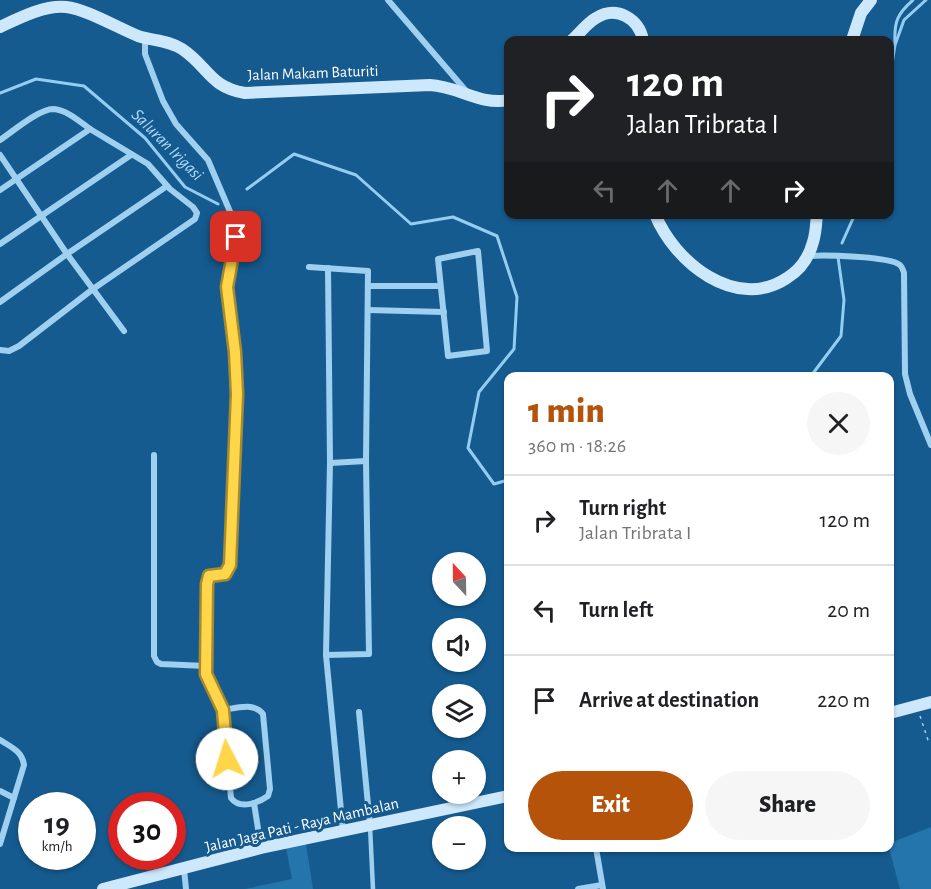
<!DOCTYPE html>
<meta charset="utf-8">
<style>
body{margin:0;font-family:"Alegreya Sans",sans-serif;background:#f6f6f6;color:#202124;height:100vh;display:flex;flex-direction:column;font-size:22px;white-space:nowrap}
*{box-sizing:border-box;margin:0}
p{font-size:20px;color:#757577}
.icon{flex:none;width:33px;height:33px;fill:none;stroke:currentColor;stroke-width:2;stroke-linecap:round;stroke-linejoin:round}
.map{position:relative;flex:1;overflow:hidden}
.panel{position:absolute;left:504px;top:372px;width:390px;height:480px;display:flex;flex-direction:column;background:#fff;border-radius:12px;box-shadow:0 2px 4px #0004}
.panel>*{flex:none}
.hud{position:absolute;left:504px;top:36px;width:390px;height:183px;border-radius:12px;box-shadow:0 2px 4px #0004;background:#202124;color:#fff;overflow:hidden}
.needle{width:39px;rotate:338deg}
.controls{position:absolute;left:432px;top:552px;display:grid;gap:12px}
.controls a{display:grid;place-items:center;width:54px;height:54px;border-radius:50%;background:#fff;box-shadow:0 2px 4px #0004;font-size:30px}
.speed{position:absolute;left:18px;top:792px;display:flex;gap:12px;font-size:30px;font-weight:700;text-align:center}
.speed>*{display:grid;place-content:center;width:78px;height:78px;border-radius:50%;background:#fff;box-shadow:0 2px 4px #0004;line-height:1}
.speed small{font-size:15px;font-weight:400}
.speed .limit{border:9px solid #d22;background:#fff;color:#111}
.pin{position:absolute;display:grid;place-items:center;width:51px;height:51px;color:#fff;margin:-26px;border-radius:12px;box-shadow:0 3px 9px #0006}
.me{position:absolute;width:66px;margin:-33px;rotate:355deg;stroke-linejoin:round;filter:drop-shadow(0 0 4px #0008)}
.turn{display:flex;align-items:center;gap:21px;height:126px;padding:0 24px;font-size:27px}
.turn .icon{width:78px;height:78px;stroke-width:2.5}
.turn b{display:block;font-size:42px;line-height:51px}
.lanes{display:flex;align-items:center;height:57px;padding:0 24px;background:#0003;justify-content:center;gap:30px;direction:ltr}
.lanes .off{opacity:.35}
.round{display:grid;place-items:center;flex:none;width:63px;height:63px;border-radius:32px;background:#f6f6f6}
.overview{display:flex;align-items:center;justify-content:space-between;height:102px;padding:0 24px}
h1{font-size:36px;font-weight:800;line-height:45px;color:#b45309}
.button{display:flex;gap:12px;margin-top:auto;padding:12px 24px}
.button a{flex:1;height:69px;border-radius:36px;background:#b45309;color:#fff;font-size:24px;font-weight:800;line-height:69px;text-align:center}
.button a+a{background:#f6f6f6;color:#202124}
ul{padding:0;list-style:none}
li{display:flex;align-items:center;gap:18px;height:90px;padding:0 24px;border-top:2px solid #e0e0e0}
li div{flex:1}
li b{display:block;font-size:22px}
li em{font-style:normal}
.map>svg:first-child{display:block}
.green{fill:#2475ac}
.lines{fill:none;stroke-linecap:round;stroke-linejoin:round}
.stream{stroke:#92cdf3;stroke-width:3}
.path{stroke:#a0d0f0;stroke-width:1.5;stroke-dasharray:3 4.5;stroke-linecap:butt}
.lane{stroke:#a0d0f0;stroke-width:4.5}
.street{stroke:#a0d0f0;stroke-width:6}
.secondary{stroke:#cee8fb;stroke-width:12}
.route-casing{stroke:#a68a30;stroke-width:15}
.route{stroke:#ffd54a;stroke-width:10}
.labels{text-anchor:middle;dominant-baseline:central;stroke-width:6;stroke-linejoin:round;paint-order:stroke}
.street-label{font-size:16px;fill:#fff;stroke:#155b8f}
.water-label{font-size:18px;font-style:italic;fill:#acd9f8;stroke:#155b8f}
</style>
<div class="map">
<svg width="931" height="889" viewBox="0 0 931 889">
<rect width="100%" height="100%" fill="#155b8f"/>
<g class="green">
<path d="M931,827V889H900L889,848L890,843Z"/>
<path d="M306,844L313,889H245L292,879L286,848Z"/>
</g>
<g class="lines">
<g class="stream">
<path d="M895,43C894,22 897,14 913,0"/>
<path d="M890,77L895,45L904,20L926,0"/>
<path d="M0,93L36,79L84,86L145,138L185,187L218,204"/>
<path d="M247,189L294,154L356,175L411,224L453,217L497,236L517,297L514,349L479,392L468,448L494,484L508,480"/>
<path d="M842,243L855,214"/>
<path d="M811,376L841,336L844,300L838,257"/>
</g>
<path class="path" d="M920,716L928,740L931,742"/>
<path class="lane" d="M370,826L373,889"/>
<g class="street">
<path d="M388,0L467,92"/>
<path d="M145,38V54L163,101L176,124L208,160L234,221L235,245L227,287L235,353L237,395L230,565L225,574L211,575L208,579L206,666V674L223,710L231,798C240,810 258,803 268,796L270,789L263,714C254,702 236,708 223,710"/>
<path d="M0,140C12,132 39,109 53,109C67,110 79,121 90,129"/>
<path d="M0,155L67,254L167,186"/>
<path d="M0,190L90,129L148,164L170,189L193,207L197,213L195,219L93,289L19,346L9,351L0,350"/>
<path d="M0,244L131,155"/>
<path d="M478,251L487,351L448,356L438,259Z"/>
<path d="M808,256C824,255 889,256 900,265C903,268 903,270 904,273L905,374L910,394L931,445"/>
<path d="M309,267L368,271L366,461L369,654L326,655"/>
<path d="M328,268L330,463L326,655L343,831"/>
<path d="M368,286H440"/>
<path d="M0,302L67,254L124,331"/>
<path d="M368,310L444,312"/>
<path d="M154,455V656L157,662L161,664L206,666"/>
<path d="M330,463L366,461"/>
<path d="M359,712L370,825"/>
<path d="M0,740C11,747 22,751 24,765L0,844"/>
<path d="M0,791L14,798"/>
<path d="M254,803L261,848"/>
<path d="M596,848L603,889"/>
<path d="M184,869L186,889"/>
<path d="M578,889L602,885"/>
</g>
<g class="secondary">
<path d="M0,27C19,18 44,5 66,7C86,9 118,28 138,36C153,41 168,40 182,49C208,66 209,87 245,93L430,85C458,86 481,106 508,100"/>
<path d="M572,40C580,33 587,23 596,18C617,5 639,19 643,40"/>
<path d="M852,40L861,13L871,0"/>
<path d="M655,214C674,262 736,312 787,278C800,270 809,257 813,242C816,233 816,224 817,214"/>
<path d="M890,713L931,702"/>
<path d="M103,889L261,848L508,796"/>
</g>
</g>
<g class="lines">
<defs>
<path id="route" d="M227,759L223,710L206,674L207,584L209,576L225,574L230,565L237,394L235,352L227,287L236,237"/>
</defs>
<use href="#route" class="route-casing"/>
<use href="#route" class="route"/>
</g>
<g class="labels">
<g class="street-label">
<text transform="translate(313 73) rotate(-2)">Jalan Makam Baturiti</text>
<text transform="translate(302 825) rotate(-13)">Jalan Jaga Pati - Raya Mambalan</text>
</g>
<g class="water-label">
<text transform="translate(167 145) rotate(45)">Saluran Irigasi</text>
</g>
</g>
</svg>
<div class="controls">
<a><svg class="needle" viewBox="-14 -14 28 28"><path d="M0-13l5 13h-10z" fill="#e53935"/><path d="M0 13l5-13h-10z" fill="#757577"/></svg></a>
<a><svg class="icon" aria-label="sound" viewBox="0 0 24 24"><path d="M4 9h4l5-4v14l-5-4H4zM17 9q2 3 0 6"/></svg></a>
<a><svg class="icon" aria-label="layers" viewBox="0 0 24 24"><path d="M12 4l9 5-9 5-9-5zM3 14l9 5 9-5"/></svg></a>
<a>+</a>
<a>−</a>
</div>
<div class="speed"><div>19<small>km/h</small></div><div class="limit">30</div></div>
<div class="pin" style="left:236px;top:237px;background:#d93025"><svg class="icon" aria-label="arrive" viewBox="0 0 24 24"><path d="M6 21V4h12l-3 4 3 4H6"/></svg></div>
<svg class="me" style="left:227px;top:759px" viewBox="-20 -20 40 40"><circle r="19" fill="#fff"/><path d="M0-13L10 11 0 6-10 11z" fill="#ffd54a"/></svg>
<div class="hud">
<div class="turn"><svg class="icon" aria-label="right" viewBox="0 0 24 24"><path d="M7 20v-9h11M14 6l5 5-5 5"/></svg><div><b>120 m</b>Jalan Tribrata I</div></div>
<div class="lanes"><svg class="icon off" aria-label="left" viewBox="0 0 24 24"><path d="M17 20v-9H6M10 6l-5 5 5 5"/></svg><svg class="icon off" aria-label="ahead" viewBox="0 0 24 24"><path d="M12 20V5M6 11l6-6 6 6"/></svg><svg class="icon off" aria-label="ahead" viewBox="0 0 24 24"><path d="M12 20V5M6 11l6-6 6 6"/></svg><svg class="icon" aria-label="right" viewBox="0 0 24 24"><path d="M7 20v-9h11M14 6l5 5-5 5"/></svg></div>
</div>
<section class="panel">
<div class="overview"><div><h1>1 min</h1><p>360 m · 18:26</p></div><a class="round"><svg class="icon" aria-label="close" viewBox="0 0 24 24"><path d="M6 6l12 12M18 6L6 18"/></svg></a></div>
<ul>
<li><svg class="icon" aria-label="right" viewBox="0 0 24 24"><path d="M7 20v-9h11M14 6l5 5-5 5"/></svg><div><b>Turn right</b><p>Jalan Tribrata I</p></div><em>120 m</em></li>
<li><svg class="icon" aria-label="left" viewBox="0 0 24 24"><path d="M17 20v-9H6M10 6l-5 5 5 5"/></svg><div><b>Turn left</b></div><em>20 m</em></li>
<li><svg class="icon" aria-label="arrive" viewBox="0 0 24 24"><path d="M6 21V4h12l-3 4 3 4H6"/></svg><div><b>Arrive at destination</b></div><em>220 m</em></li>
</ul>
<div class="button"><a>Exit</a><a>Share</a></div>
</section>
</div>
